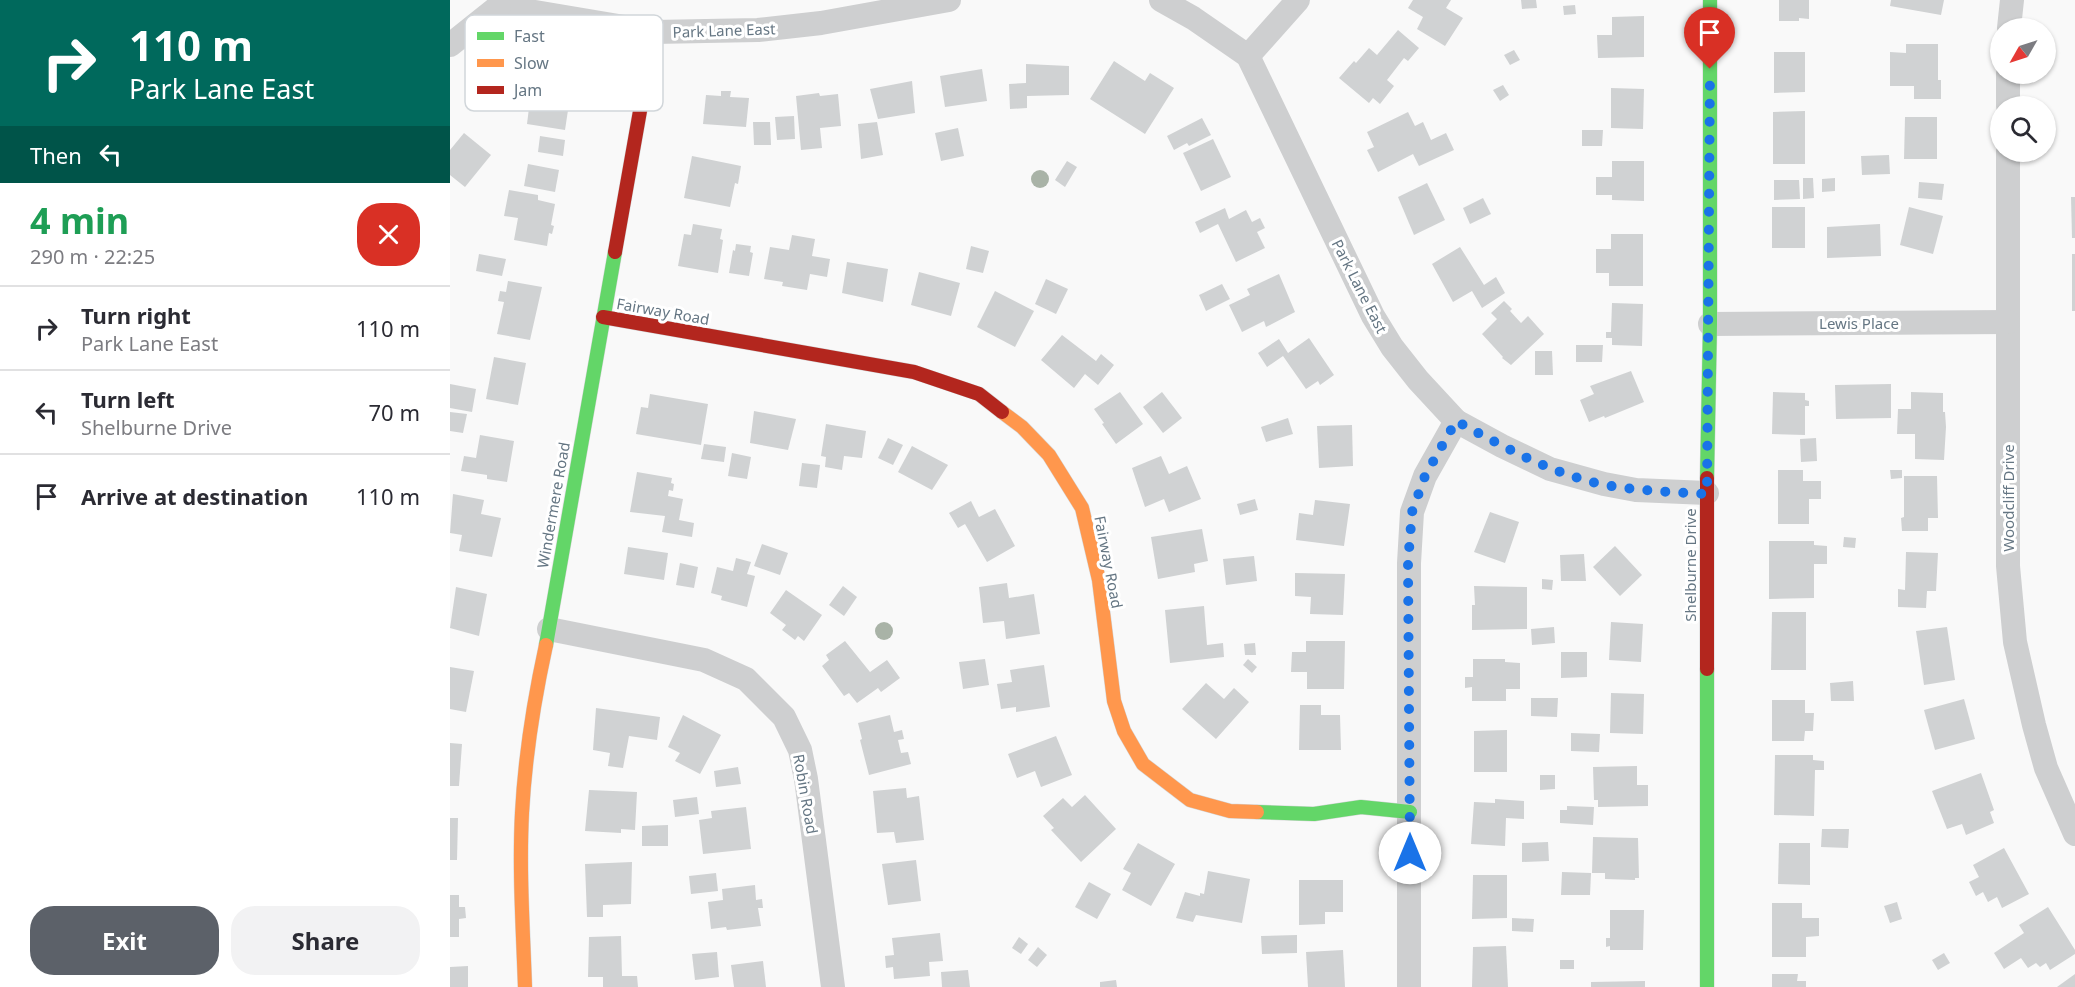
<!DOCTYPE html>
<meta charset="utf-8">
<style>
body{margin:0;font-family:"Noto Sans",sans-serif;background:#f2f2f3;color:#2b2b33;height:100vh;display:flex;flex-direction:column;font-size:22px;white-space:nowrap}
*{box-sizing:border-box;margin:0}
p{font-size:20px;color:#7c7c81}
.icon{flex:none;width:33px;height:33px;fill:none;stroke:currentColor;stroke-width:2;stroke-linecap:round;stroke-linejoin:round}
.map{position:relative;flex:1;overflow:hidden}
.side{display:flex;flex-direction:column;background:#fff;width:450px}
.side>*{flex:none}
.top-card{background:#00695c;color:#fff;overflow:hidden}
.needle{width:39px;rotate:231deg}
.controls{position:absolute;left:1540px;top:18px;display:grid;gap:12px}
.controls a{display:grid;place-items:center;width:66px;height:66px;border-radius:50%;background:#fff;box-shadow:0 2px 4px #0004;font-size:30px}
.pin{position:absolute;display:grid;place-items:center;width:51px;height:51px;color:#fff;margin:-62px -26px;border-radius:50% 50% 50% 0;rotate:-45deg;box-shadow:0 0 6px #0007}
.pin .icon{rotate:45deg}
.me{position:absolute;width:66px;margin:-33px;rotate:0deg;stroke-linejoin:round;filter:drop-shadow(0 0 4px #0008)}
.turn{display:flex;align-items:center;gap:21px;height:126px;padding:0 30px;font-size:27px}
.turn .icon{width:78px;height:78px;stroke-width:2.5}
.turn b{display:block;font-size:42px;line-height:51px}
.then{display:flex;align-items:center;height:57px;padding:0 30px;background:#0003;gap:12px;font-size:22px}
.round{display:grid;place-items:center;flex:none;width:63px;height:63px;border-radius:24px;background:#f2f2f3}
.overview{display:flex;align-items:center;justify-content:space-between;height:102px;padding:0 30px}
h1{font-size:36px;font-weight:700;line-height:45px;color:#1e9e55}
.action{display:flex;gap:12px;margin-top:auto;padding:12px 30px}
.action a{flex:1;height:69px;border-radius:24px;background:#5c6169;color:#fff;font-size:24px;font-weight:700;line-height:69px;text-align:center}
.action a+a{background:#f2f2f3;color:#2b2b33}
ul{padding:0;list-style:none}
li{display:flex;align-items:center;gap:18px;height:84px;padding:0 30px;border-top:2px solid #e1e1e2}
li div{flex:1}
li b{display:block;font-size:22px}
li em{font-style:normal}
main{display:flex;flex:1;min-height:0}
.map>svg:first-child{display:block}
.building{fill:#d0d2d3}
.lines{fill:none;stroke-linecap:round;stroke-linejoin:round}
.fast-casing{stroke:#d5d6d7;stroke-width:15}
.slow-casing{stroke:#d5d6d7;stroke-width:15}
.jam-casing{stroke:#d5d6d7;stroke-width:15}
.street{stroke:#cecfd0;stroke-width:24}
.fast{stroke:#63d668;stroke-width:14}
.slow{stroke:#ff974d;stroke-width:14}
.jam{stroke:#b3261e;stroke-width:14}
.tree{fill:#a9b3a7}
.route{stroke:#1a73e8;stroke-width:10;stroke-dasharray:0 18}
.labels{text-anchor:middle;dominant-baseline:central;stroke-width:6;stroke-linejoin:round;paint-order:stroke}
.street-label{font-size:15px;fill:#657683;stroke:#fff}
.key{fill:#fff;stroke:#d1d6da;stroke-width:1.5}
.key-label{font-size:16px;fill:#657683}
</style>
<main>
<section class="side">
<div class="top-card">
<div class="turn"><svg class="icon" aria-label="right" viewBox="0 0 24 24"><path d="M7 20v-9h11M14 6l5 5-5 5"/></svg><div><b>110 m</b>Park Lane East</div></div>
<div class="then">Then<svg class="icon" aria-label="left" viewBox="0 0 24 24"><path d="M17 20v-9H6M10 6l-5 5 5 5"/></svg></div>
</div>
<div class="overview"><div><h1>4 min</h1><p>290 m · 22:25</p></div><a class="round" style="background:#d93025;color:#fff"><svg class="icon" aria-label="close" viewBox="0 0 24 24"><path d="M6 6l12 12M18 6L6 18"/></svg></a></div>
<ul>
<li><svg class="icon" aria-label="right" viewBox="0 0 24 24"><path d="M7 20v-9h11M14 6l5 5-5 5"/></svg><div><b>Turn right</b><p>Park Lane East</p></div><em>110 m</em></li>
<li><svg class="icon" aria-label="left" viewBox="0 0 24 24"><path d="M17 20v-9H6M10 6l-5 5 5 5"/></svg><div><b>Turn left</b><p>Shelburne Drive</p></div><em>70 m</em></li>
<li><svg class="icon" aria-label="arrive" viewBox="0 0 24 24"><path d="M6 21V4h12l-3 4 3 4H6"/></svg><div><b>Arrive at destination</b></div><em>110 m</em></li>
</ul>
<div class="action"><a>Exit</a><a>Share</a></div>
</section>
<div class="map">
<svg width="1625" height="987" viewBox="0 0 1625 987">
<rect width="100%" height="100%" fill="#f9f9f9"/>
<g class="building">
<path d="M963,0H1001L996,8L1013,18L995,46L967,29L973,17L958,8Z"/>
<path d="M1071,0H1086L1087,8L1072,9Z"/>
<path d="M1329,0H1359V19L1349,18V21H1329Z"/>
<path d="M1441,0H1494L1491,15L1440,6Z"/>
<path d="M1125,5L1126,14L1114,15L1113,6Z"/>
<path d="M1194,16V57L1148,58L1147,35H1162V17Z"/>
<path d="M948,30L969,48L958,61L954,58L937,80L944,86L930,104L923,98L919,103L889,78L904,61L906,63L919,48L927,55Z"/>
<path d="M1456,44H1488V80H1491V99H1464V86H1440V52L1456,53Z"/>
<path d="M1064,50L1070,60L1060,65L1054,55Z"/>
<path d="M1324,52H1355V92L1324,93Z"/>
<path d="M664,61L695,81L700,73L724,88L695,134L640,99Z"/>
<path d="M576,64L619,66V95L577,96V108L560,109L559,84L576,83Z"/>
<path d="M532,69L537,101L495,107L490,76Z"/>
<path d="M462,81L465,113L428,119L420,89Z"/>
<path d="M1053,85L1059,95L1050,101L1043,90Z"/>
<path d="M1161,88L1194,89L1193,129L1161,128Z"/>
<path d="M271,91H281L280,97L299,98L296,127L253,124L256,95L271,96Z"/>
<path d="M81,92L120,97L115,130L77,124Z"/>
<path d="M369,93L370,96L388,94L391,126L370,128L372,148L351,150L346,96Z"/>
<path d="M1355,111V164H1323V112Z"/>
<path d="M958,112L965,126L973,122L981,140L996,133L1004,150L969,166L963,154L928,172L917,150L924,147L917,132Z"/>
<path d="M344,116L345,139L327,140L325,117Z"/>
<path d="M1455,117H1487V159H1454Z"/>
<path d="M752,118L761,135L739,146L737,143L724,150L717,136Z"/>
<path d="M303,122H320L321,145H304Z"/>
<path d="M427,122L433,155L411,159L408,124Z"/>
<path d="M508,128L514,156L491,161L485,133Z"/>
<path d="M1132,130H1153L1152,146H1132Z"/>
<path d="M14,133L41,155L15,187L0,175V150Z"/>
<path d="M90,136L115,140L113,156L88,152Z"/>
<path d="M763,139L781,177L751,191L733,153Z"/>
<path d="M1439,155L1440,174L1412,175L1411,156Z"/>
<path d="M242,156L291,166L288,184L285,183L280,207L234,198Z"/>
<path d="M617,161L627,167L615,187L605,180Z"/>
<path d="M1162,161H1194V201L1162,200V195H1146V177H1162Z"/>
<path d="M78,164L109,170L105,192L74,186Z"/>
<path d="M1353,178H1363L1364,198L1353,199Z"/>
<path d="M1385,178V191L1372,192V179Z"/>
<path d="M1324,180H1349L1350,199L1324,200Z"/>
<path d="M1469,182L1494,184L1492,200L1468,198Z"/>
<path d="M977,183L995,220L964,235L948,197Z"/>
<path d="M59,190L88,195V200L105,204L101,225L104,226L102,234L99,233L97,246L64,240L68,218L54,216Z"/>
<path d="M1621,197H1625V238H1622Z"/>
<path d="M1033,198L1041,214L1020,224L1013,208Z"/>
<rect x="1322" y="207" width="33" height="41"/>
<path d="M1459,207L1493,216L1483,254L1450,245Z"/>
<path d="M775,208L779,219L796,210L802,222L810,218L815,228L807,232L815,248L786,262L768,224L750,233L745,222Z"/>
<path d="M243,224L272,229L270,239L273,240L268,273L228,266L234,234L241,235Z"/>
<path d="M1430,224L1431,256L1377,258V227Z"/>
<path d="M1161,234H1193V286H1159V273H1146V249H1161Z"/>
<path d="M342,235L365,239L362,256L380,259L377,277L360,274L357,290L332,286L333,282L314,279L320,247L339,250Z"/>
<path d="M286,244L301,246L300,252L303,253L299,276L279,273L283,250L285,251Z"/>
<path d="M521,246L539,251L533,273L516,269Z"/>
<path d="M1010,247L1034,285L1046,277L1055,293L1032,308L1022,291L1003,302L982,264Z"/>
<path d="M29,254L56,259L52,276L26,271Z"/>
<rect x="1622" y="254" width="3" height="57"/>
<path d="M397,262L438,269L433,302L392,293Z"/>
<path d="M469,272L510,283L501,316L461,305Z"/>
<path d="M829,274L845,312L816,327L814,321L792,332L779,305L800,295L797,289Z"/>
<path d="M596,279L618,289L606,314L585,304Z"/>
<path d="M58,281L92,287L80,340L47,334L54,302L48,301L50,291L56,292Z"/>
<path d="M772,284L780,299L756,311L749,295Z"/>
<path d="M545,291L584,311L565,347L527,327Z"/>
<path d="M1054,301L1062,309L1060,311L1071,323L1078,316L1094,334L1061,365L1052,358L1053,357L1032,334L1047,319L1041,313Z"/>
<path d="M1162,303L1193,304L1192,346L1162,345V338H1156V332H1161Z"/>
<path d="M612,335L646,361L651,354L664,365L648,385L635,374L624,388L591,360Z"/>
<path d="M859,338L884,375L870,385L868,381L856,389L833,356L817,367L808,353L829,339L838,353Z"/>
<path d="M1126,345H1153L1152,362H1126Z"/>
<path d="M1085,351H1102L1103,375H1085Z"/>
<path d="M44,357L76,363L68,405L36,399Z"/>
<path d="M1181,371L1194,402L1155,418L1154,416L1139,422L1130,400L1144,394L1140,386Z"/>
<path d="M0,384L26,389L22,412L0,408Z"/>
<path d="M1441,384V418L1386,419L1385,385Z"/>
<path d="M670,392L693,424L666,444L652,424L654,423L644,409Z"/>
<path d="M712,392L732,418L713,433L693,407Z"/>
<path d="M1323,392L1355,393V400L1359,401V406H1355V435L1322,434Z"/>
<path d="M1461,392L1493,393V412H1495L1496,427L1494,460L1465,459V434H1447L1448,409H1461Z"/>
<path d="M200,394L258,404L251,445L186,434L191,407L198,408Z"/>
<path d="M304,411L346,419L338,450L300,443Z"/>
<path d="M0,412L17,414L13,433L0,431Z"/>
<path d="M838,418L843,434L816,442L811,427Z"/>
<path d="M376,424L416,431L412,458L394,456L392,470L375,467L376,457L371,456Z"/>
<path d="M902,425L903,466L869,468L867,426Z"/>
<path d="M30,435L64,441L57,482L37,479V475L11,471L14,456L26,458Z"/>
<path d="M438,438L453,445L443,465L428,458Z"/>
<path d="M1366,438L1367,461L1351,462L1350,439Z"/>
<path d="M254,444L276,447L274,462L251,459Z"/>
<path d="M462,446L498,465L482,490L448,472Z"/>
<path d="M282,453L301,457L297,479L278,476Z"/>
<path d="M711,456L719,474L737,466L751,499L719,512L714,499L695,507L682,468Z"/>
<path d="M352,463L370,465L367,488L349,486Z"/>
<path d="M1328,470H1353V481H1371V499H1359V524H1328Z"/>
<path d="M1440,470H1452V478L1441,479Z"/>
<path d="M187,472L222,478L221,483L224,484L223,491L219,490L218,496L233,499L229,520L244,523L242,537L212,532L215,516L180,512Z"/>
<path d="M1454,476H1487L1488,518H1478V531H1452L1451,518L1454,517Z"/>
<path d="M3,494L34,500L31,514L51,518L42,557L9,551L12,535L0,533Z"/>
<path d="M805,499L808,510L790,515L787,504Z"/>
<path d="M865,500L900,504L894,546L846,540L849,513L863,515Z"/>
<path d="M521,501L529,517L545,509L565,546L537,562L515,524L508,528L499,513Z"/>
<path d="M1040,512L1069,522L1055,563L1024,552Z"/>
<path d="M752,529L758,561L744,564L745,572L708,579L701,537Z"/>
<path d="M1394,537L1406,538L1405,548L1393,547Z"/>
<path d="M1319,541H1364V545L1377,546V564H1364V598L1319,599Z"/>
<path d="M312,544L338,553L330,575L304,566Z"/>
<path d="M1165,546L1192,575L1170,596L1143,567Z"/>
<path d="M178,547L218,553L214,580L174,574Z"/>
<path d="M1456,552L1488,553L1486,591H1477L1476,608L1448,607V589L1455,590Z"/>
<path d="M1134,554L1136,581H1111L1110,555Z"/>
<path d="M804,556L807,581L776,585L773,559Z"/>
<path d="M286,558L301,562L297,574L305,576L297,607L271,600L272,596L261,593L267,567L283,571Z"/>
<path d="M230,563L248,567L244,588L226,585Z"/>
<path d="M845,573L895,574L893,615L860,614L861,597L845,596Z"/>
<path d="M1092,579L1103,580L1102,590L1092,589Z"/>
<path d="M557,583L559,598L584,594L590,634L556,639L554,621L533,623L529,587Z"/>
<path d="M393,586L407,597L394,616L379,605Z"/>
<path d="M1024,586L1077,587V629L1022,630V605H1025Z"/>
<path d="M6,587L37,594L29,636L0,628Z"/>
<path d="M336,590L372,615L354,641L348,636L345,640L332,630L336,625L320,613Z"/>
<path d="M754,606L757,645L773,643L774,657L720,663L715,610Z"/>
<path d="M1322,612H1356V670H1321Z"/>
<path d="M1161,622L1193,624L1191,662L1159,660Z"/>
<path d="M1104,627L1105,643L1082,645L1081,629Z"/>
<path d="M1497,627L1505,680L1474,685L1466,631Z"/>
<path d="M395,641L420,672L437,660L450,678L431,692L428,688L407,703L399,693L394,696L372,666L379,660L376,655Z"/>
<path d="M856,641H895L894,689H857V672H841L842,652H856Z"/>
<path d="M805,643L806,655H795L794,644Z"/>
<path d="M1111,652H1137V677L1111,678Z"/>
<path d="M535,659L539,685L513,689L509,662Z"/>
<path d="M798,659L807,667L802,673L793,665Z"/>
<path d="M1023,659H1055V662L1070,663V689H1056V701H1022V687L1015,688V677H1023Z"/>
<path d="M594,665L600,707L566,712V707L551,709L547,684L562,682L560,670Z"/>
<path d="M0,667L24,671L16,712L0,709Z"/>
<path d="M1403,681L1404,701H1381L1380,683Z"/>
<path d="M756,683L774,699L784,688L799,702L766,739L732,709Z"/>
<path d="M1161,693L1194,694L1193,734L1160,733Z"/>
<path d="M1081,698H1108L1107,717L1081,716Z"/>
<path d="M1514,699L1525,739L1485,750L1474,710Z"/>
<path d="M1322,700H1355V713H1364L1363,731H1355L1354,741H1322Z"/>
<path d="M850,705H871V715H890L891,750H849Z"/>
<path d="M146,708L210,717L207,740L179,736L173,768L158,766L160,753L143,750Z"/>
<path d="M233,715L271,735L250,774L225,761L230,753L218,747Z"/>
<path d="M440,715L444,732L452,730L454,739L448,740L451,753L458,752L461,764L419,775L410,740L412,739L408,723Z"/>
<path d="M1057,730V772H1024V731Z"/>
<path d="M1121,733L1150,734L1149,752L1121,751Z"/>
<path d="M606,736L622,775L591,787L585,771L567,778L558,754Z"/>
<path d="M0,743L12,744L9,786H0Z"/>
<path d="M1325,755H1363V760L1374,761V770H1365L1364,816L1324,815Z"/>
<path d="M1187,766V785H1198V806L1148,807V800H1144L1143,767Z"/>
<path d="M288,767L291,784L266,787L264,771Z"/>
<path d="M1531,773L1544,810L1540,812L1544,823L1516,835L1512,824L1497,829L1482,791Z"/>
<path d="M1090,775H1105V789L1090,790Z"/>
<path d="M456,788L457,798L469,796L474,840L446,843L444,832L427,833L423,791Z"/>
<path d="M139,790L187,792L185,830L171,829V833L135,831Z"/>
<path d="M635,795L666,829L631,862L601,830L604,828L593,816L613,798L622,807Z"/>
<path d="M247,797L249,814L225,817L223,800Z"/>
<path d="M1045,799L1074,801V819L1056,818L1055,846L1021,844L1024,802L1045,803Z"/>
<path d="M1117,806L1144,807L1143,825L1110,823V810H1117Z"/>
<path d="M296,807L301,849L253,854L249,820L262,818L261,811Z"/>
<path d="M0,818H8L7,860H0Z"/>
<path d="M218,825V846H192V826Z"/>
<path d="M1372,829H1399L1398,848L1371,847Z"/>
<path d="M1143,837L1188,838L1189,878H1185V880L1155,879V873H1142Z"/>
<path d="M1098,842L1099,861L1072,862V843Z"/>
<path d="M688,843L725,864L701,906L672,890L681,873L673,869Z"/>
<path d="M1329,843H1360V885L1328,884Z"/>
<path d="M1554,848L1579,894L1552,908L1547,897L1538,902L1533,892L1526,896L1519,882L1529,877L1523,865Z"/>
<path d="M466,860L471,901L438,905L432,864Z"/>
<path d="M182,862L181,904L153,905V917H137L135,864Z"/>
<path d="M758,871L800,879L792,923L746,915L743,922L726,918L735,892L750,896V893L754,894Z"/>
<path d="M1112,872L1141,873L1140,895H1111Z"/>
<path d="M266,873L268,891L241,894L239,876Z"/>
<path d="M1023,875H1057V918L1022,919Z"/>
<path d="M849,880H893V912H875V924L849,925Z"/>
<path d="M639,882L661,894L647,919L625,907Z"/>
<path d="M305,885L306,900L312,899L313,908H308L311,926L277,930L276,927L261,929L258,902L273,900L272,889Z"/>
<path d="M0,895H9V907H15L16,918L9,919V937H0Z"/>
<path d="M1447,902L1452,919L1440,923L1434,906Z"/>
<path d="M1322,903H1352V918H1369V936L1356,937V957H1322Z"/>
<path d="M1598,907L1625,950V954L1600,970L1596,963L1590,967L1586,963L1578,968L1571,958L1554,969L1544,953L1574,933L1569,925Z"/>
<path d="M1160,910H1194L1193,950H1160V946L1156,947V938H1160Z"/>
<path d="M1062,918L1084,919L1083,932L1062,931Z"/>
<path d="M490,933L493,961L479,962L480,976L444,979L443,967L436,968L435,956L444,955L442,938Z"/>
<path d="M847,935V953L812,954L811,936Z"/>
<path d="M171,936L172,976H187L188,987H153V977H138L139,937Z"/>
<path d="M569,937L578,944L571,954L562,948Z"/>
<path d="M1056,946L1058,987H1022L1023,947Z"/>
<path d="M588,947L597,955L587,967L578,960Z"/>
<path d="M893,950L895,987H858L856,952Z"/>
<path d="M267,952L269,977L245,980L242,954Z"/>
<path d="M1494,953L1500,963L1488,970L1482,960Z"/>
<rect x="1110" y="960" width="14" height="9"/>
<path d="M313,961L316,987H284L281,965Z"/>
<path d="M18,966V987H0V967Z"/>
<path d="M518,970L520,987H492L491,972Z"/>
<path d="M1322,974H1348L1347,981H1356V987H1322Z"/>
<path d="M1625,974V987H1607Z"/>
<path d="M666,980L667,987H650V982Z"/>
<path d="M1195,981V987H1141V982Z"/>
</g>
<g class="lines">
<defs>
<g id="fast">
<path d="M1257,478L1260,324V0"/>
<path d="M96,645L165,252"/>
<path d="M1257,669V987"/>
<path d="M807,812L864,814L911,807L960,812"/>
</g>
<g id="slow">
<path d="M552,412L572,427L599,455L632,508L649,580L664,701L674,731L693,764L740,800L780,811L807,812"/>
<path d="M75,987C73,929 69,871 72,813C75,756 84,700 96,645"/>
</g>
<g id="jam">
<path d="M165,252L204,32"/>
<path d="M153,317L464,372L529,394L552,412"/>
<path d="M1257,478V669"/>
</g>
</defs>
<use href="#fast" class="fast-casing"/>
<use href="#slow" class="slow-casing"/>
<use href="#jam" class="jam-casing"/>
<g class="street">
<path d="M711,0L743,18L798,56L923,316L942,347L968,380L1006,421L1052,446L1100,469L1154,484L1186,490L1257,493"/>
<path d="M49,6L204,32L308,30L371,23L499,0"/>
<path d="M1559,28L1562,0"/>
<path d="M0,45L49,6"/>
<path d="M798,56L848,0"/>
<path d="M1558,74V106"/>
<path d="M1558,152V566L1565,642L1584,725L1596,768L1625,834"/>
<path d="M1260,324L1558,322"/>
<path d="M99,629L254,660L296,679L334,717L350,750L356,779L383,987"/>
<path d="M959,987V563L962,512L975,476L1006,421"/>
</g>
<use href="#fast" class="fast"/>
<use href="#slow" class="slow"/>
<use href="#jam" class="jam"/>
</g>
<g class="tree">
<circle cx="590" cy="179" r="9"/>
<circle cx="434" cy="631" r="9"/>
</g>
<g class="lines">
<path class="route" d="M960,853L958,563L962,512L975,476L1006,421C1054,447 1102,474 1155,485C1189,491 1223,492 1257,494L1260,69"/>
</g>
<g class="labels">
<g class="street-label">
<text transform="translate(274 30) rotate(-2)">Park Lane East</text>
<text transform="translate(910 286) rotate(63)">Park Lane East</text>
<text transform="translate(213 311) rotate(10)">Fairway Road</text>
<text x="1409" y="323">Lewis Place</text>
<text transform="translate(1558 498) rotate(-90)">Woodcliff Drive</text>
<text transform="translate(103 505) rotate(-80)">Windermere Road</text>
<text transform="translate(659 562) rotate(79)">Fairway Road</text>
<text transform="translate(1240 565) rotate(-90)">Shelburne Drive</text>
<text transform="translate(356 794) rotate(80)">Robin Road</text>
</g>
</g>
<rect x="15" y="15" width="198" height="96" rx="9" class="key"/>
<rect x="27" y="32" width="27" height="8" fill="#63d668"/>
<rect x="27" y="59" width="27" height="8" fill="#ff974d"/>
<rect x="27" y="86" width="27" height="8" fill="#b3261e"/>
<g class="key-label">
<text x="64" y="42">Fast</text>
<text x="64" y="69">Slow</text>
<text x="64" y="96">Jam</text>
</g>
</svg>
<div class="controls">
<a><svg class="needle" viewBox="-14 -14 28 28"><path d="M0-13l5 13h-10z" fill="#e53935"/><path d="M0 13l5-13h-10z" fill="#7c7c81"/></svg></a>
<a><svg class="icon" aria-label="search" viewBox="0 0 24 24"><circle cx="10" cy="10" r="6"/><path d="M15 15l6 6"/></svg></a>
</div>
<div class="pin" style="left:1260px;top:69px;background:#d93025"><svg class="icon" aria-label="arrive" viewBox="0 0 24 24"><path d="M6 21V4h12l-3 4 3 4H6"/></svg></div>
<svg class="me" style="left:960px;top:853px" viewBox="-20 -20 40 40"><circle r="19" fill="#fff"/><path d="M0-13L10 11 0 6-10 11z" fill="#1a73e8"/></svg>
</div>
</main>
